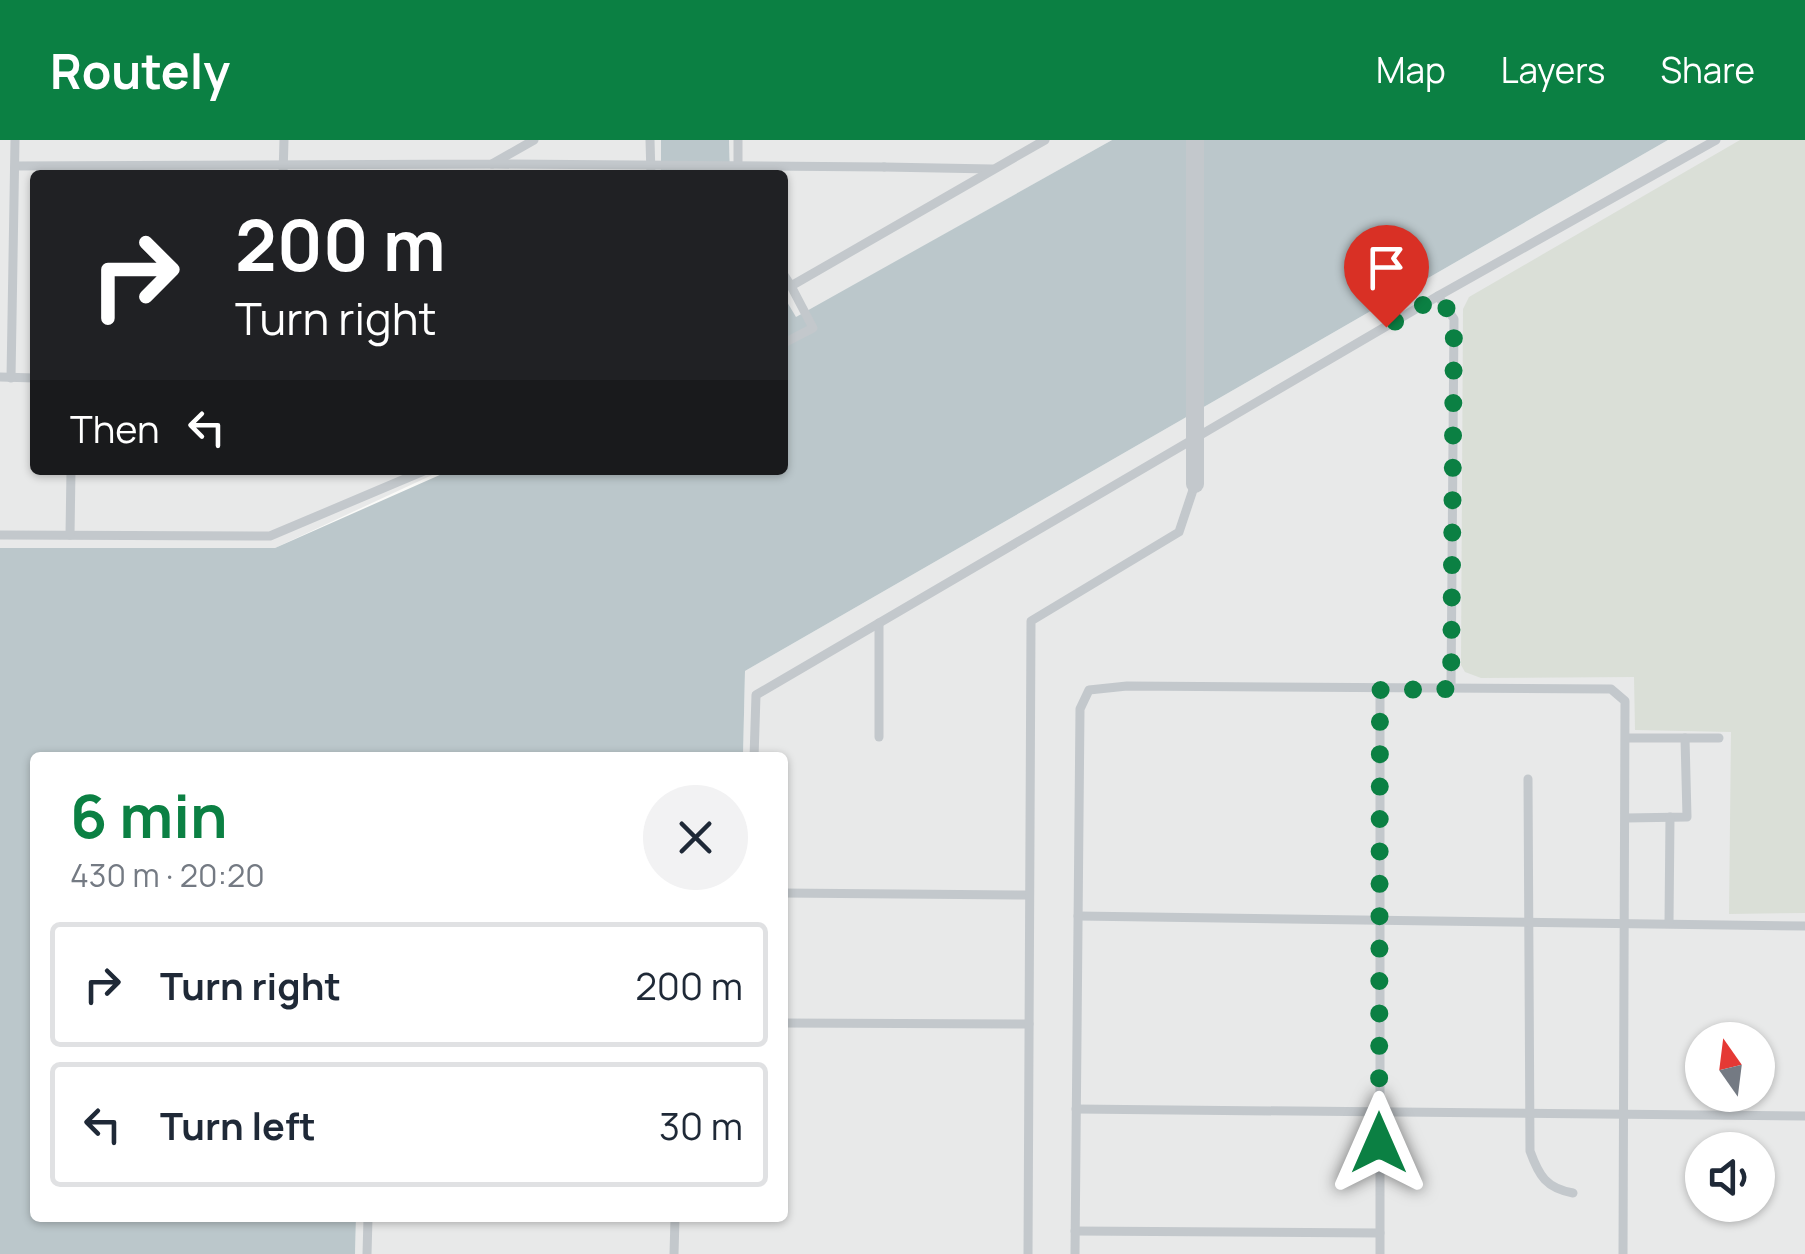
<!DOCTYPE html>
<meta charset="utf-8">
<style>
body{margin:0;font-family:Manrope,sans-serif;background:#f2f2f3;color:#1f2937;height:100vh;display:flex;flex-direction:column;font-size:38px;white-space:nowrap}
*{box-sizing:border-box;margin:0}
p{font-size:32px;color:#747a83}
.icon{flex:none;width:55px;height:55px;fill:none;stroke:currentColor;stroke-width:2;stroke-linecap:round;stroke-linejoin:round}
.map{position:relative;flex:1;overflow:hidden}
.details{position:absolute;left:30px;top:612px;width:758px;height:470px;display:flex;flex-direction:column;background:#fff;border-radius:10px;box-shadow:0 2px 8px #0004}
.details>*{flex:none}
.guide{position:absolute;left:30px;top:30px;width:758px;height:305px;border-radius:10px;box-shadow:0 2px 8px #0004;background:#202124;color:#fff;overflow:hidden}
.needle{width:65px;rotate:346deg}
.controls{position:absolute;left:1685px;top:882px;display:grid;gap:20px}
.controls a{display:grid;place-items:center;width:90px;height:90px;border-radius:50%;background:#fff;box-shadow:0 2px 8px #0004;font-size:50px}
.pin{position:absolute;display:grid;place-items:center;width:85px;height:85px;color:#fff;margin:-102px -42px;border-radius:50% 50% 50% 0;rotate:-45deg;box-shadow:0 0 10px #0007}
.pin .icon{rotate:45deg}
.me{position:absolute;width:110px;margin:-55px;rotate:0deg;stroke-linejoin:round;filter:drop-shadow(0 0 8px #0008)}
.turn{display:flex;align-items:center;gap:35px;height:210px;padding:0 40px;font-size:45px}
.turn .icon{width:130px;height:130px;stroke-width:2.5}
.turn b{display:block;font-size:70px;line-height:85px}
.then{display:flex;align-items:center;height:95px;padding:0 40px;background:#0003;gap:20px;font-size:38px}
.round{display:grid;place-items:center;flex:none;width:105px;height:105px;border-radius:52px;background:#f2f2f3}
.overview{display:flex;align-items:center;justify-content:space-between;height:170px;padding:0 40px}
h1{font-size:60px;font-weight:700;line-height:75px;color:#0b8043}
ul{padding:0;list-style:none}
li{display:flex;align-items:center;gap:30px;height:125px;margin:0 20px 15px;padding:0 20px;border:5px solid #e0e1e3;border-radius:10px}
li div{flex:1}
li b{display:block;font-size:38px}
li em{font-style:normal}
header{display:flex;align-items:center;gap:60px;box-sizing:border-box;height:140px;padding:0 50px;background:#0b8043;color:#fff}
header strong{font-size:48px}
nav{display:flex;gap:55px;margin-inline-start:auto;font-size:35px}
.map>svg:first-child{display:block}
.built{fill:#e8e9e9;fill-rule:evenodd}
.green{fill:#dadfd7}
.water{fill:#bbc7cb}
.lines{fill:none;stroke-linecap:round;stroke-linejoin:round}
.service{stroke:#c3c8cc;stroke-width:9}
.service-bridge{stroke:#c3c8cc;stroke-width:9}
.minor-bridge{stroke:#c3c8cc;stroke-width:18}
.route{stroke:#0b8043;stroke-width:18;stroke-dasharray:0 32.4}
</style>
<header>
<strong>Routely</strong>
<nav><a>Map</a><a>Layers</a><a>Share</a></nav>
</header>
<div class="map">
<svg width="1805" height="1114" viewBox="0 0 1805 1114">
<rect width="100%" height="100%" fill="#fafaf8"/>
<g class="built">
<path d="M0,0H661V35H35V330H443L275,408H0Z"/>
<path d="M729,0H1112L796,178L783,155L782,35H730Z"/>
<path d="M1668,0H1805V1114H355L356,1078H782V618L743,617L745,531ZM1702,900H1758V955H1702ZM1702,1010H1758V1065H1702Z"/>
</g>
<path class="green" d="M1740,0H1805V773L1729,774L1731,592L1635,590L1634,537L1481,538L1465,532L1461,525L1463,169L1469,157Z"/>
<g class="water">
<path d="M661,0H729L730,35H661Z"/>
<path d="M1112,0H1668L745,531L743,617L35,618V1078H356L355,1114H0V408H275L451,330H782L783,155L796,177Z"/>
</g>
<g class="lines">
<g class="service">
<path d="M650,0L651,35"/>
<path d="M738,0V35"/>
<path d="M15,26L492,24L534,0"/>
<path d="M884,27L992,29"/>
<path d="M283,35L284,0"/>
<path d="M782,132L791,146L1045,0"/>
<path d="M1438,156L1454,179L1451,549"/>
<path d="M782,204L813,188L791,146"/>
<path d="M0,237L35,238"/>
<path d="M11,238L15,0"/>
<path d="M0,395L270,396L426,330"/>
<path d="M70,395L71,330"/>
<path d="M879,483V597"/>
<path d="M1627,598H1719"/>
<path d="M754,618L756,555L1438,156L1716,0"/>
<path d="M1528,639L1530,1011C1539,1036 1546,1048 1573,1053"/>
<path d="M1626,678L1687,677L1685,598"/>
<path d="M782,753L1029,755"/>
<path d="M1078,776L1805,786"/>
<path d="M1669,783L1670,677"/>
<path d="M782,883L1029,884"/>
<path d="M1076,969L1805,976"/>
<path d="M1075,1091L1380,1093"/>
<path d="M367,1114L368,1078"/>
<path d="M674,1114L675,1078"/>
<path d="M1028,1114L1031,481L1179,392L1195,344"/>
<path d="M1075,1114L1080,569L1089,550L1127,546L1611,549L1625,561L1623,1114"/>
<path d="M1380,1114V550"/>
</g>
<path class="service-bridge" d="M492,24L884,27"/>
<path class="minor-bridge" d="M1195,344V0"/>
</g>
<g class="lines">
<path class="route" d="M1379,1003L1380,550L1451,549L1454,179L1438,156L1386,187"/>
</g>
</svg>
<div class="controls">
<a><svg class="needle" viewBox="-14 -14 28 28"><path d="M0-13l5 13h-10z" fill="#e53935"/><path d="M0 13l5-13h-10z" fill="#747a83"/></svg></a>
<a><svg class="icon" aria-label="sound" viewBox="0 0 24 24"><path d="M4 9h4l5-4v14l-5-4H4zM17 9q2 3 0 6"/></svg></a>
</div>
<div class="pin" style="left:1386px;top:187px;background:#d93025"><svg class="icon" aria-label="arrive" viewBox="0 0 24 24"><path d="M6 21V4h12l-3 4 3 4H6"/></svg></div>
<svg class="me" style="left:1379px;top:1003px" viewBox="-20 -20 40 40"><path d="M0-17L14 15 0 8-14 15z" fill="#0b8043" stroke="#fff" stroke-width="4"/></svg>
<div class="guide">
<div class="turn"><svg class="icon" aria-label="right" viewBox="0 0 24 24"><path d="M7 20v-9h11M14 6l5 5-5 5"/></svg><div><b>200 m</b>Turn right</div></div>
<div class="then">Then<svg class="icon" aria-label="left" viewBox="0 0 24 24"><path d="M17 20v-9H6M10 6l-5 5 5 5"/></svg></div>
</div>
<section class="details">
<div class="overview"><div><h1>6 min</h1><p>430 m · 20:20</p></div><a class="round"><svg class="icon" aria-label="close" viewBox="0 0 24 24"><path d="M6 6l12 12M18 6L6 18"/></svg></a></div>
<ul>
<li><svg class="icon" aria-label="right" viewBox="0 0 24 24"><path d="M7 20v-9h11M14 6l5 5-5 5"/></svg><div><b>Turn right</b></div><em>200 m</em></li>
<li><svg class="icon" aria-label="left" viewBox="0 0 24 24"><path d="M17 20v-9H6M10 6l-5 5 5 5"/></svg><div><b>Turn left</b></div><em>30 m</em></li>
</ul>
</section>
</div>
